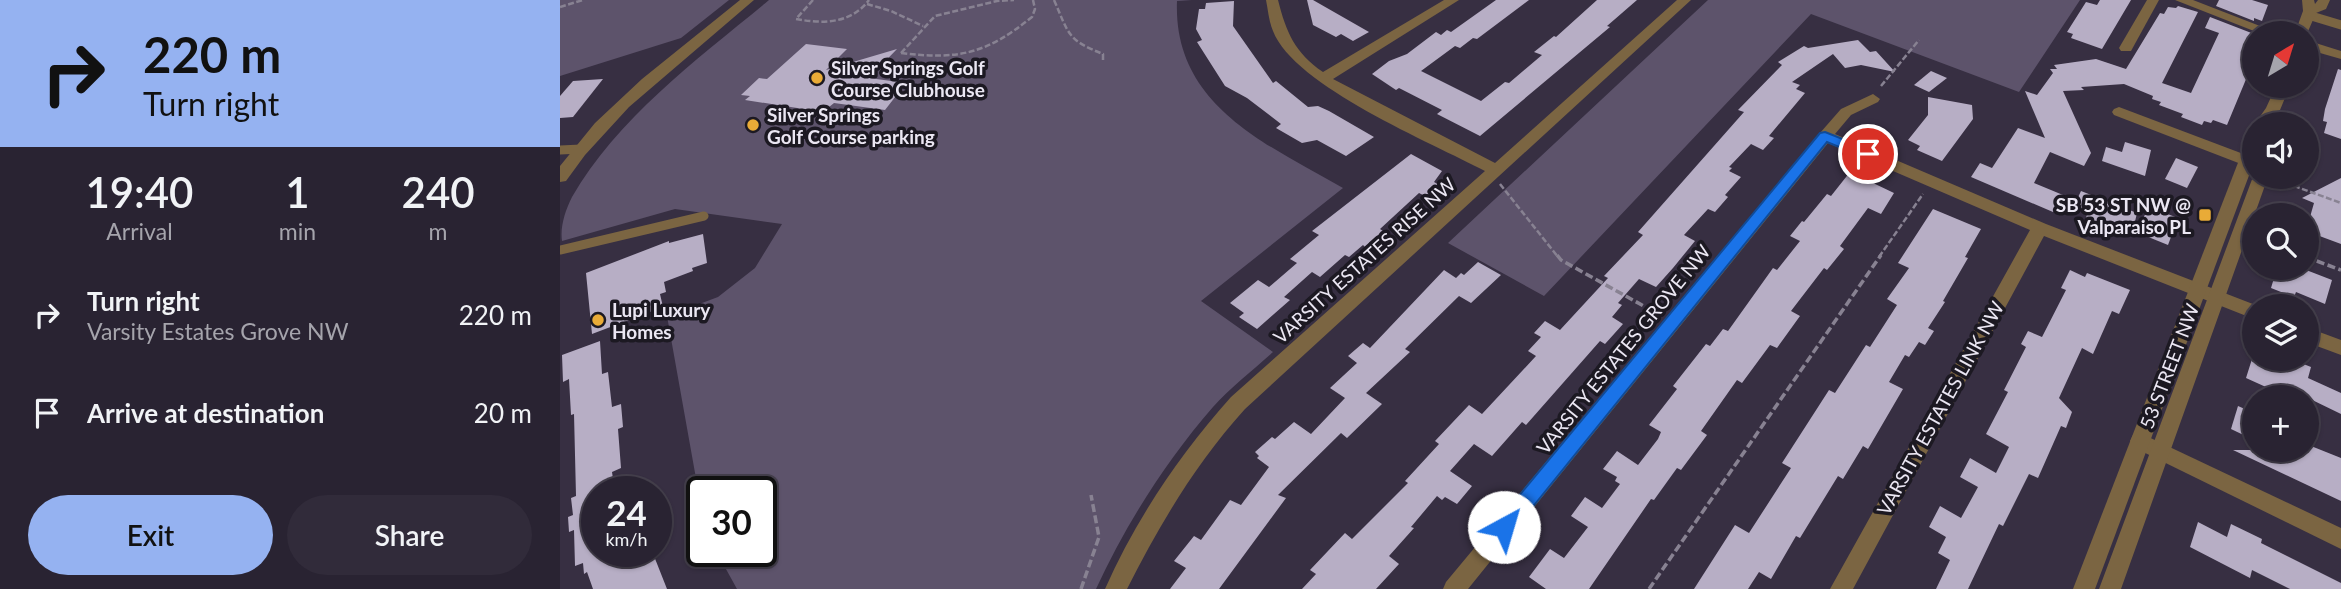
<!DOCTYPE html>
<style>
body{margin:0;font-family:Lato,sans-serif;background:#312b3a;color:#f1f3f6;height:100vh;display:flex;flex-direction:column;font-size:26px;white-space:nowrap}
*{box-sizing:border-box;margin:0}
p{font-size:23px;color:#a5a4ac}
.icon{flex:none;width:38px;height:38px;fill:none;stroke:currentColor;stroke-width:2;stroke-linecap:round;stroke-linejoin:round}
.map{position:relative;flex:1;overflow:hidden}
.drawer{display:flex;flex-direction:column;background:#292332;width:560px}
.drawer>*{flex:none}
.guide{background:#95b2f1;color:#111;overflow:hidden}
.needle{width:46px;rotate:38deg}
.fabs{position:absolute;left:1682px;top:21px;display:grid;gap:14px}
.fabs a{display:grid;place-items:center;width:77px;height:77px;border-radius:50%;background:#292332;box-shadow:0 2px 5px #0004,0 0 0 2px #45404d;font-size:35px}
.speed{position:absolute;left:21px;top:476px;display:flex;gap:14px;font-size:35px;font-weight:700;text-align:center}
.speed>*{display:grid;place-content:center;width:91px;height:91px;border-radius:50%;background:#292332;box-shadow:0 2px 5px #0004,0 0 0 2px #45404d;line-height:1}
.speed small{font-size:18px;font-weight:400}
.speed .limit{border:4px solid #111;border-radius:10px;background:#fff;color:#111}
.pin{position:absolute;display:grid;place-items:center;width:60px;height:60px;color:#fff;margin:-30px;border:4px solid #fff;border-radius:50%;box-shadow:0 2px 7px #0007}
.me{position:absolute;width:77px;margin:-38px;rotate:39deg;stroke-linejoin:round;filter:drop-shadow(0 0 5px #0008)}
.turn{display:flex;align-items:center;gap:24px;height:147px;padding:0 28px;font-size:32px}
.turn .icon{width:91px;height:91px;stroke-width:2.5}
.turn b{display:block;font-size:49px;line-height:60px}
.eta{display:flex;justify-content:space-evenly;align-items:center;height:119px;text-align:center}
.eta b{font-size:42px;font-weight:600;line-height:49px}
.action{display:flex;gap:14px;margin-top:auto;padding:14px 28px}
.action a{flex:1;height:80px;border-radius:42px;background:#95b2f1;color:#111;font-size:28px;font-weight:600;line-height:80px;text-align:center}
.action a+a{background:#312b3a;color:#f1f3f6}
ul{padding:0;list-style:none}
li{display:flex;align-items:center;gap:21px;height:98px;padding:0 28px}
li div{flex:1}
li b{display:block;font-size:26px}
li em{font-style:normal}
main{display:flex;flex:1;min-height:0}
.map>svg:first-child{display:block}
.green{fill:#5d536b}
.building{fill:#b7aec5}
.lines{fill:none;stroke-linecap:round;stroke-linejoin:round}
.path-far1{stroke:#888292;stroke-width:2.5;stroke-dasharray:6 2.5;stroke-linecap:butt}
.path{stroke:#888292;stroke-width:3.5;stroke-dasharray:8 3.5;stroke-linecap:butt}
.service{stroke:#7b6542;stroke-width:9}
.minor{fill:#7b6542;fill-rule:evenodd}
.tertiary{fill:#7b6542;fill-rule:evenodd}
.route{fill:#1a73e8;stroke:#114b97;stroke-width:2}
.poi-dot{fill:#e9ab37;stroke:#1c1922;stroke-width:2.5}
.labels{text-anchor:middle;dominant-baseline:central;stroke-width:7;stroke-linejoin:round;paint-order:stroke}
.poi-label{font-size:19px;font-weight:bold;fill:#ebe7f3;stroke:#1c1922;text-anchor:start}
.street-label{font-size:19px;fill:#ebe7f3;stroke:#1c1922}
</style>
<main>
<section class="drawer">
<div class="guide">
<div class="turn"><svg class="icon" aria-label="right" viewBox="0 0 24 24"><path d="M7 20v-9h11M14 6l5 5-5 5"/></svg><div><b>220 m</b>Turn right</div></div>
</div>
<div class="eta">
<div><b>19:40</b><p>Arrival</p></div>
<div><b>1</b><p>min</p></div>
<div><b>240</b><p>m</p></div>
</div>
<ul>
<li><svg class="icon" aria-label="right" viewBox="0 0 24 24"><path d="M7 20v-9h11M14 6l5 5-5 5"/></svg><div><b>Turn right</b><p>Varsity Estates Grove NW</p></div><em>220 m</em></li>
<li><svg class="icon" aria-label="arrive" viewBox="0 0 24 24"><path d="M6 21V4h12l-3 4 3 4H6"/></svg><div><b>Arrive at destination</b></div><em>20 m</em></li>
</ul>
<div class="action"><a>Exit</a><a>Share</a></div>
</section>
<div class="map">
<svg width="1781" height="589" viewBox="0 0 1781 589">
<rect width="100%" height="100%" fill="#372f42"/>
<g class="green">
<path d="M0,0H169L121,38L0,76Z"/>
<path d="M209,0H632L617,1C613,105 706,144 783,188L641,301L713,352C693,370 671,387 653,407C606,461 566,524 536,589H177L156,551H201V492H142V512L107,316L158,297L195,268L222,224L115,209L2,241C0,227 5,211 12,197C58,117 139,58 209,0Z"/>
<path d="M1148,0H1520L1459,92L1251,14L984,296L888,243Z"/>
</g>
<g class="building">
<path d="M747,0H753L809,32L793,41L781,34L776,37L753,25Z"/>
<path d="M936,0H969L917,39L913,38L900,48L895,46L861,71L921,101L945,82L949,83L982,55L974,52L994,36L996,37L1037,0H1077L1047,26L1050,27L920,136L877,114L882,110L839,88L836,90L812,74L829,61L847,54L876,32L881,35L887,30L891,32Z"/>
<path d="M1540,0H1571L1542,49L1511,38L1513,34L1507,32L1526,2L1537,5Z"/>
<path d="M1659,0H1692L1708,5L1702,21L1694,18V21L1656,6Z"/>
<path d="M674,1L673,26L713,83L716,81L748,107L758,106L769,111L814,137L786,156L757,140L742,143L716,128L721,124L687,98L665,86L637,42L642,40L636,29L639,9H645L646,3Z"/>
<path d="M1618,6L1638,12L1602,83L1631,93L1659,33L1645,28L1650,17L1694,34V60L1667,125L1653,120L1651,123L1644,121L1642,125L1621,117L1623,114L1599,105L1601,102L1592,99L1593,96L1564,84L1521,87L1524,90L1503,91L1531,153L1524,166L1490,152L1474,183L1503,195L1493,212L1411,177L1420,163L1432,168L1458,128L1485,138L1465,91L1477,95L1493,73L1490,69H1497L1494,65L1536,59L1566,69L1600,13L1604,14L1608,7L1616,8Z"/>
<path d="M1298,40L1310,52L1316,51L1335,72L1301,65L1285,68L1273,54L1232,82L1240,85L1236,89L1245,93L1209,136L1214,138L1203,150L1191,144L1169,167L1172,168L1169,171L1181,177L1165,195L1168,197L1155,212L1148,209L1124,235L1135,241L1113,268L1096,287L1079,279L1058,303L1062,305L1052,317L1063,324L1045,344L1040,341L966,425L962,422L932,456L914,444L890,471L912,486L897,504L885,497L882,500L877,496L851,527L854,528L829,556L839,564L816,589H742L756,574L750,570L785,533L792,539L848,483L845,481L879,444L875,441L909,405L922,414L976,356L968,351L981,337L974,333L985,321L1000,330L1048,278L1044,276L1083,235L1078,232L1184,112L1178,110L1222,65L1218,62L1244,46L1248,48Z"/>
<path d="M246,44L287,49L266,70L337,49L309,78L346,83L325,110L274,103L263,112L185,100L190,96L181,95L199,78L207,79Z"/>
<path d="M1778,69L1781,70V139L1764,133L1767,122L1763,121L1765,109Z"/>
<path d="M1371,71L1387,78L1369,92L1354,85Z"/>
<path d="M43,79L13,117L0,118V96L13,81Z"/>
<path d="M1368,97L1412,105L1413,119L1382,161L1357,150L1360,146L1348,140L1368,115Z"/>
<path d="M1565,142L1591,150L1585,176L1542,161L1546,147L1562,152Z"/>
<path d="M851,154L882,171L874,182L883,187L869,198L859,193L820,229L823,231L805,247L803,245L789,257L785,255L760,277L752,272L724,297L730,300L697,329L679,317L684,313L670,303L698,280L709,287L737,263L730,259L759,235L752,231Z"/>
<path d="M1616,158L1638,167L1627,188L1605,179Z"/>
<path d="M1290,172L1334,193L1321,214L1308,208L1280,246L1284,249L1267,270L1264,268L1231,311L1240,316L1217,348L1210,345L1182,383L1177,380L1141,431L1147,435L1121,470L1117,468L1094,500L1091,499L1029,589H986L969,577L990,549L1004,558L1028,527L1011,516L1025,497L1042,508L1060,484L1055,481L1057,477L1043,469L1057,451L1078,465L1098,439L1101,432L1089,425L1117,389L1113,386L1146,344L1150,346L1163,329L1168,331L1213,268L1217,270L1240,241L1230,236L1242,221L1244,222L1267,194L1271,196Z"/>
<path d="M1781,178V244L1746,231L1754,203L1742,198Z"/>
<path d="M1521,191L1577,213L1573,230L1549,221L1546,227L1526,218L1528,211L1514,206Z"/>
<path d="M1589,207L1618,218L1608,245L1576,232Z"/>
<path d="M1373,209L1421,229L1405,257L1408,258L1383,301L1385,302L1368,328L1374,331L1365,345L1359,342L1349,357L1345,355L1329,382L1343,389L1308,449L1303,446L1283,479L1278,476L1240,538L1236,536L1211,579L1199,572L1188,589H1134L1175,525L1189,533L1231,468L1222,463L1269,390L1275,393L1306,345L1310,347L1337,305L1327,299L1349,268L1338,263Z"/>
<path d="M143,234L147,263L132,268L133,271L104,282L106,292L100,294L103,307L32,334L26,273L109,241V243Z"/>
<path d="M918,262L941,275L911,303L899,296L845,349L850,352L806,393L822,404L787,438L781,433L718,495L726,498L659,589H610L626,568L614,561L634,536L641,540L670,500L681,505L709,467L697,458L699,456L695,452L712,437L715,439L734,422L751,434L785,398L770,388L797,363L788,356L803,343L810,348L884,270L896,278L901,273L904,275Z"/>
<path d="M1717,268H1741L1772,280L1765,304L1736,292L1734,297L1711,288Z"/>
<path d="M1510,270L1525,277L1527,273L1570,290L1559,314L1552,311L1533,354L1522,348L1499,398L1512,412L1506,428L1501,426L1478,478L1469,474L1443,526L1439,524L1408,589H1376L1390,560L1378,553L1386,537L1369,527L1380,506L1401,518L1418,487L1400,477L1410,458L1436,473L1449,447L1426,434L1448,392L1444,390L1466,347L1461,344L1468,331L1482,337L1506,290L1501,288Z"/>
<path d="M40,341L42,374L48,372L52,407L61,404L63,427L58,429L61,468L52,472L55,492H37V551H92L107,589H33L27,572L24,574L23,563L15,566L14,530L9,532L8,517L13,515L11,498L16,496L14,414L11,415L9,379L3,382L2,355Z"/>
<path d="M1692,359H1731L1751,367L1748,378L1781,393V414L1746,397H1728L1686,378Z"/>
<path d="M1678,406L1694,413V440L1671,429Z"/>
<path d="M1746,444L1781,458V501L1673,450H1746Z"/>
<path d="M1638,522L1667,537L1671,524L1702,539L1701,543L1781,583V589H1730L1692,570L1690,578L1630,547Z"/>
</g>
<g class="lines">
<g class="path-far1">
<path d="M253,0L236,19C263,24 291,24 309,0"/>
<path d="M494,0C509,34 507,40 543,54V61"/>
<path d="M307,4L331,11L363,26"/>
<path d="M0,7L23,0"/>
<path d="M341,53C399,60 426,54 472,17L475,9L473,0"/>
<path d="M341,53L375,16L437,1L454,0"/>
<path d="M1321,86L1359,40"/>
<path d="M1726,183L1781,203"/>
<path d="M940,184L998,257"/>
<path d="M1319,257L1363,194"/>
</g>
<g class="path">
<path d="M997,255L1001,260L1098,314"/>
<path d="M1746,257L1781,270"/>
<path d="M521,589L539,537L531,495"/>
<path d="M1089,589L1321,255"/>
</g>
<g class="service">
<path d="M1748,15L1781,25"/>
<path d="M0,150L21,149"/>
<path d="M0,250L144,216"/>
</g>
<g class="minor">
<path d="M706,0H718C726,32 735,53 763,72L884,0H899L773,79L935,163L1117,0H1131L685,409C636,463 600,524 567,589H545C576,519 620,454 671,397L925,171C872,143 734,86 713,31C709,22 708,10 706,0Z"/>
<path d="M1587,0H1599L1571,51H1561L1559,48Z"/>
<path d="M1615,0H1633L1718,33H1699Z"/>
<path d="M1746,40L1781,51V59L1746,49Z"/>
<path d="M1313,94L1320,99L1318,102L1291,115L1275,134L1486,224L1698,306H1694V319L1484,236L1293,589H1270L1470,230L1268,143L908,589H883L886,582L1260,133L1281,109Z"/>
<path d="M1559,107L1694,158V169L1554,115L1552,112L1554,109Z"/>
<path d="M1746,327L1781,340V355L1746,342Z"/>
<path d="M1580,433L1781,528V549L1573,447L1570,441L1573,435Z"/>
</g>
<g class="tertiary">
<path d="M180,0H194L69,107L25,155L6,181L0,182V166L35,123L82,79Z"/>
<path d="M1742,0H1754L1755,4L1758,0H1770L1766,9L1756,13L1746,36V33H1735L1743,11Z"/>
<path d="M1716,86H1730L1720,110L1709,124L1694,125L1706,108Z"/>
<path d="M1694,137V162L1535,589H1513L1686,142Z"/>
<path d="M1694,174V177H1708L1561,589H1539Z"/>
</g>
</g>
<path class="route" d="M1265,132L1313,151L1315,154L1308,159L1267,142L951,534L944,536L938,534L935,527L938,521L1260,133Z"/>
<g class="poi-dot">
<circle cx="257" cy="78" r="7"/>
<circle cx="193" cy="125" r="7"/>
<rect x="1638" y="208" width="14" height="14" rx="3.5"/>
<circle cx="38" cy="320" r="7"/>
</g>
<g class="labels">
<g class="poi-label">
<text x="271" y="67">Silver Springs Golf<tspan x="271" dy="22">Course Clubhouse</tspan></text>
<text x="207" y="114">Silver Springs<tspan x="207" dy="22">Golf Course parking</tspan></text>
<text x="1631" y="204" text-anchor="end">SB 53 ST NW @<tspan x="1631" dy="22">Valparaiso PL</tspan></text>
<text x="52" y="309">Lupi Luxury<tspan x="52" dy="22">Homes</tspan></text>
</g>
<g class="street-label">
<text transform="translate(804 260) rotate(-42)">VARSITY ESTATES RISE NW</text>
<text transform="translate(1063 349) rotate(-51)">VARSITY ESTATES GROVE NW</text>
<text transform="translate(1609 366) rotate(-69)">53 STREET NW</text>
<text transform="translate(1380 408) rotate(-61)">VARSITY ESTATES LINK NW</text>
</g>
</g>
</svg>
<div class="fabs">
<a><svg class="needle" viewBox="-14 -14 28 28"><path d="M0-13l5 13h-10z" fill="#e53935"/><path d="M0 13l5-13h-10z" fill="#a5a4ac"/></svg></a>
<a><svg class="icon" aria-label="sound" viewBox="0 0 24 24"><path d="M4 9h4l5-4v14l-5-4H4zM17 9q2 3 0 6"/></svg></a>
<a><svg class="icon" aria-label="search" viewBox="0 0 24 24"><circle cx="10" cy="10" r="6"/><path d="M15 15l6 6"/></svg></a>
<a><svg class="icon" aria-label="layers" viewBox="0 0 24 24"><path d="M12 4l9 5-9 5-9-5zM3 14l9 5 9-5"/></svg></a>
<a>+</a>
</div>
<div class="speed"><div>24<small>km/h</small></div><div class="limit">30</div></div>
<div class="pin" style="left:1308px;top:154px;background:#d93025"><svg class="icon" aria-label="arrive" viewBox="0 0 24 24"><path d="M6 21V4h12l-3 4 3 4H6"/></svg></div>
<svg class="me" style="left:944px;top:527px" viewBox="-20 -20 40 40"><circle r="19" fill="#fff"/><path d="M0-13L10 11 0 6-10 11z" fill="#1a73e8"/></svg>
</div>
</main>
